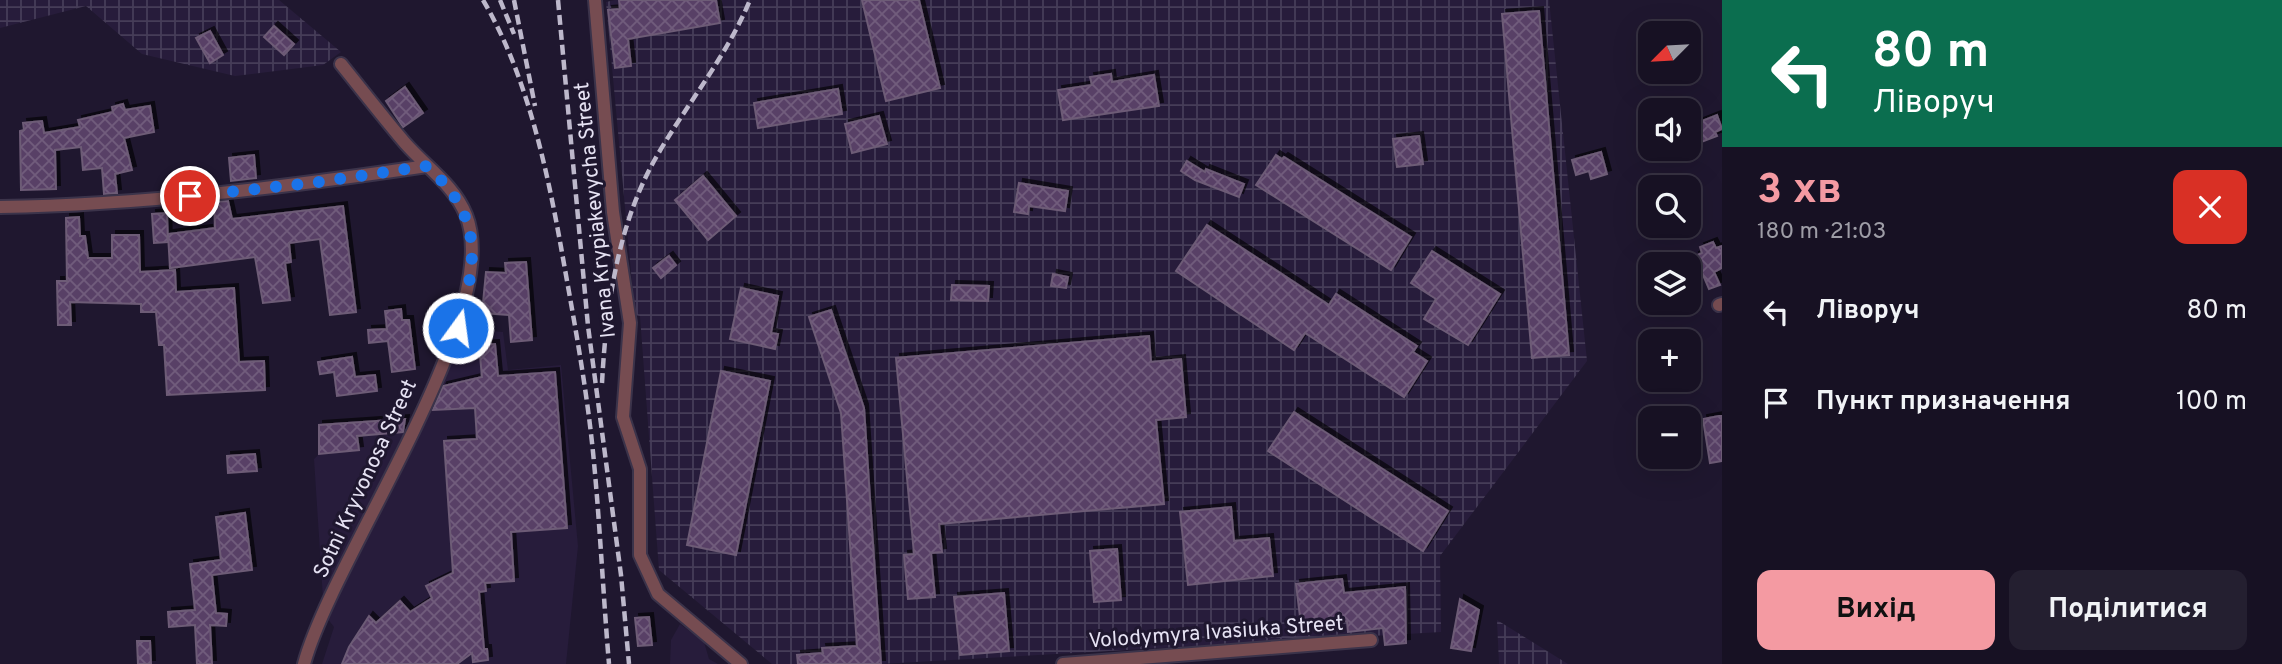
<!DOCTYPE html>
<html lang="uk">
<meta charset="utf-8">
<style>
body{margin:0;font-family:Overpass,sans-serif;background:#241f30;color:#f1f3f6;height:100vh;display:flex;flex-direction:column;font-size:26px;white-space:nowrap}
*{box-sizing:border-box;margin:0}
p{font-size:23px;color:#9e9da6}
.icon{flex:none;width:38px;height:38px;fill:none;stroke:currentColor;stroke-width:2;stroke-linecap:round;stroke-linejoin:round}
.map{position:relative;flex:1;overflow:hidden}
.side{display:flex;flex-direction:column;background:#171123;width:560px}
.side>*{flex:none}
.guide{background:#0b6e4f;color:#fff;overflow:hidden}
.needle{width:46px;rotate:246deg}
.controls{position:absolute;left:1638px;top:21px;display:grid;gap:14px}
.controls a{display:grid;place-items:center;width:63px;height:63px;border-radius:14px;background:#171123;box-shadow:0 7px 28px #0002,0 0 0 2px #363141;font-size:35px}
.pin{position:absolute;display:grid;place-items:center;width:60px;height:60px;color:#fff;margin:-30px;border:4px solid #fff;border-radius:50%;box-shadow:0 2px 7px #0007}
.me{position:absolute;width:77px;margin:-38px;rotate:14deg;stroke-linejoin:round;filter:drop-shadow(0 0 5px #0008)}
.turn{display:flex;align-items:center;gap:24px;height:147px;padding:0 35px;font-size:32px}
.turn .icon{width:91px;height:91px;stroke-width:2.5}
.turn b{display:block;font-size:49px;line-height:60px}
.round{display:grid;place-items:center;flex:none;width:74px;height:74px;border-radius:14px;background:#241f30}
.overview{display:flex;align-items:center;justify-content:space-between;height:119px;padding:0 35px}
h1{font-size:42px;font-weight:700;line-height:52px;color:#f49aa2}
.primary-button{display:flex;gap:14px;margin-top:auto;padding:14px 35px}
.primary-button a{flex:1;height:80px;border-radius:14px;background:#f49aa2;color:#111;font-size:28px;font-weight:700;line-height:80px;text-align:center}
.primary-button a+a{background:#241f30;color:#f1f3f6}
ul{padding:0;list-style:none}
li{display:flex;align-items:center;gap:21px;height:91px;padding:0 35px}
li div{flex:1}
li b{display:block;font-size:26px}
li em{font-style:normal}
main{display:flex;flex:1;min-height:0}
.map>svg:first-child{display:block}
.industrial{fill:url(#industrial-grid)}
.built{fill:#271c3b}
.building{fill:url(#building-cross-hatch);stroke:#6d5b76;stroke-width:2;filter:url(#shadow)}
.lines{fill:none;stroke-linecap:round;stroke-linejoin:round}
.street-casing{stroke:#3b334a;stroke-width:16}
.street{stroke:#764c51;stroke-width:12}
.rail{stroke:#bdb8cb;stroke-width:4.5;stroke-dasharray:10 5;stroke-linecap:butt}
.route{stroke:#1a73e8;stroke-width:12;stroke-dasharray:0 21.6}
.labels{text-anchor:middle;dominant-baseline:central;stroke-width:6;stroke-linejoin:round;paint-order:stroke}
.street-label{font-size:21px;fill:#e6e2f3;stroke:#1f172f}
</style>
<main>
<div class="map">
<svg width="1722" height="664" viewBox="0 0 1722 664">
<defs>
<pattern id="industrial-grid" width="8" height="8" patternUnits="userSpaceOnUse" patternTransform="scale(1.75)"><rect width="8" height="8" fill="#271c3b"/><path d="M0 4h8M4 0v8" fill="none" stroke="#463d58"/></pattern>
<pattern id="building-cross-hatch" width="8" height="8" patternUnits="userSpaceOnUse" patternTransform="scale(1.75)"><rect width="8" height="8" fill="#594166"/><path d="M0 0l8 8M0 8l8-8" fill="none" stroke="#715c7c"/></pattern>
<filter id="shadow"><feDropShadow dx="4" dy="-4" stdDeviation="0" flood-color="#0009"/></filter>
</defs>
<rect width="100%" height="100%" fill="#1f172f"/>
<g class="industrial">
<path d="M0,0H279L341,52L323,65L235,76L142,54L86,6L0,28Z"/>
<path d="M615,0H1549L1587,361L1440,556L1441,632L880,664H772L659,570L640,316L635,315L606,2Z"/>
<path d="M1497,620L1568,664H1499Z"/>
</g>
<g class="built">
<path d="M458,328L503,332L508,370L561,365L578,546L566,664H322L334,627L324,614L314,459L319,454V425L418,417Z"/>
<path d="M680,624L704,642L709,659L718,664H670L671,640Z"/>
</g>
<g class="building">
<path d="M619,0H716L720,23L628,39L631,66L615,68L608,10L620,9Z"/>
<path d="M862,0H919L940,88L886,101Z"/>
<path d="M1539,11L1569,355L1532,358L1502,14Z"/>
<path d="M274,26L294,44L284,55L264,37Z"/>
<path d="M210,31L223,55L210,63L196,38Z"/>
<path d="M1111,74L1112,82L1154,75L1159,106L1063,120L1058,90L1092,85L1090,77Z"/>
<path d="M405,87L423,113L403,127L386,101Z"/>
<path d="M838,89L842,114L758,128L754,103Z"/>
<path d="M123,104L125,110L150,106L154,132L124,138L132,170L115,174L117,193L104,194L102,168L83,170L81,147L55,150L56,189L21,190L20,131L24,130L23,123L42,121L44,133L80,127L78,120L113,112L112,107Z"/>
<path d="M1717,115L1722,129L1715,132L1717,136L1696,144L1689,126Z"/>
<path d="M879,116L887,144L852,153L845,124Z"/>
<path d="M1419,136L1423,164L1397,167L1393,139Z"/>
<path d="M1601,152L1607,174L1591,179L1589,171L1576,175L1572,160Z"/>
<path d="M254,155L256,178L231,181L229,158Z"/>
<path d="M1276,155L1282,159L1284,157L1411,237L1391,270L1256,185Z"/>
<path d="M1187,161L1205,172L1206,169L1244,184L1239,197L1195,180L1181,171Z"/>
<path d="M703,176L736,216L708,240L675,200Z"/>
<path d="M1019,183L1068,191L1065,211L1029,206L1028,214L1014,212Z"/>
<path d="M228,201L232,219L343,206L356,312L330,315L320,239L289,243L291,262L285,263L290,300L263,303L255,257L170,268L168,234L215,228L214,202Z"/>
<path d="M167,213L168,242L154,243L152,214Z"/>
<path d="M79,217L80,236H85L88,258H112V235H139L140,272L175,270L176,292L234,288L239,362L264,361L265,390L167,395L164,345H159L156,312H141V304L70,302L71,325H58L57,281H67L66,218Z"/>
<path d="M1207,225L1329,305L1336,294L1417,346L1413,352L1427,361L1404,397L1305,333L1294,350L1176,271Z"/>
<path d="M1713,242L1716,248L1722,246V268L1714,272L1720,285L1709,289L1695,256L1702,253L1700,247Z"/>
<path d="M1432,251L1500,294L1468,345L1424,319L1436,299L1411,283Z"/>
<path d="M669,256L676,265L661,278L653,268Z"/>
<path d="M526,262L532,340L511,342L509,315L482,313L486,272L506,273L505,263Z"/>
<path d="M1053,274L1068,277L1066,288L1051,286Z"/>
<path d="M952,285L989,286L988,301L951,300Z"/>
<path d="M741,288L778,296L771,333L778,334L775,349L730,339Z"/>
<path d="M401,309L402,320H409L415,369L392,372L388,341L369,343L368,330L387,329L385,311Z"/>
<path d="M831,310L864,408L881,664H798L797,655L823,653L822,648L857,646L841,413L809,317Z"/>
<path d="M1149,336L1151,362L1181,359L1186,417L1156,420L1164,504L939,524L942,552L931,553L935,597L908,599L904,555L914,554L896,358Z"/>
<path d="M495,344L498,376L555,372L567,528L511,532L514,581L485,583L486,591L479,592L484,649H487L488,660L473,662L472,653L457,664H342L349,647L369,616L376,623L400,601L410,612L432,598L426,586L453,573L444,441L477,439L475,408L433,410L443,386L482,377L479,345Z"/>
<path d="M352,357L355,377L375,375L377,391L337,396L334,372L320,374L318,362Z"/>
<path d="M721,371L770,381L736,555L687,545Z"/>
<path d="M1294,412L1448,511L1423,551L1268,451Z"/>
<path d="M1719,416H1722V461L1710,463L1703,419Z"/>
<path d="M405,419L403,432L357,436L359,450L319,454V425Z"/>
<path d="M255,454L257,471L228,473L227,456Z"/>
<path d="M1231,507L1234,541L1269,538L1273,576L1188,585L1180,512Z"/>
<path d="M245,513L252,570L212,575L216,613L227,614L226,626L210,625L212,664H197L195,625L169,627L168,612L195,610L190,564L221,560L216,517Z"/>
<path d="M1117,549L1121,600L1094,602L1090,551Z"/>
<path d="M1342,579L1344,593L1405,587L1406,643L1385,645L1383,628L1348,632L1347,621L1301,625L1296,584Z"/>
<path d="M1004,593L1009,651L960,655L954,597Z"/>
<path d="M1460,599L1479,610L1471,651L1451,648Z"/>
<path d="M649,617L652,645L638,646L635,618Z"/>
<path d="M137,641H150L151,664H138Z"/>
</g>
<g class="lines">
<defs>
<g id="street">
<path d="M595,0L613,212L630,323L623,417L640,469V555L658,594L741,664"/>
<path d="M0,207C144,205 285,187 427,166"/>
<path d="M1719,305L1722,304"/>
<path d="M304,664C333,557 506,313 466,215C454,185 426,167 405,143C383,117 362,90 341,64"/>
<path d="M1063,664L1371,640"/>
</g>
</defs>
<use href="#street" class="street-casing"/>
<use href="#street" class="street"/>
<g class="rail">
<path d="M483,0C526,73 546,164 561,247C573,315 586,383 593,452C600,523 603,593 609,664"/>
<path d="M500,0L514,34"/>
<path d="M514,0L535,106"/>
<path d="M558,0L588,326L621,575L629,664"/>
<path d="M602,383C606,308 617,228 654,161C685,106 726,58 750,0"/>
</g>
</g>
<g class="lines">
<path class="route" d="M190,196L312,183L427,166C483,217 478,259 458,328"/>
</g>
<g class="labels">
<g class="street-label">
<text transform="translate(596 210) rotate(-96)">Ivana Krypiakevycha Street</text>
<text transform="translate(366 479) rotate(-65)">Sotni Kryvonosa Street</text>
<text transform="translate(1216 633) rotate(-4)">Volodymyra Ivasiuka Street</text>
</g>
</g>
</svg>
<div class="controls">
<a><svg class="needle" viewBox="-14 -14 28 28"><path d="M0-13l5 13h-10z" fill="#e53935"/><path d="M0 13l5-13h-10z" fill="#9e9da6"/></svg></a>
<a><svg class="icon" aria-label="sound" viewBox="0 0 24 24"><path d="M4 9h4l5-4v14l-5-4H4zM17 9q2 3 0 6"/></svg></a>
<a><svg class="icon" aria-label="search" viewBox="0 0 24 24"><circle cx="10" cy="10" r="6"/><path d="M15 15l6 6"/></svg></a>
<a><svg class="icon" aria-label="layers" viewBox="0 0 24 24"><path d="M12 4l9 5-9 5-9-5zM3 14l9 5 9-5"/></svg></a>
<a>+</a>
<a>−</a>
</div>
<div class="pin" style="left:190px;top:196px;background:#d93025"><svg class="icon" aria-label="arrive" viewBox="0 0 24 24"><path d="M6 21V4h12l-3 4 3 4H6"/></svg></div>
<svg class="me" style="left:458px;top:328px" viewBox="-20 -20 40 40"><circle r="17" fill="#1a73e8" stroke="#fff" stroke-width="3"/><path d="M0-11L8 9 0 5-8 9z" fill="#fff"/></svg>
</div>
<section class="side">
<div class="guide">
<div class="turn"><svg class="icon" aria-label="left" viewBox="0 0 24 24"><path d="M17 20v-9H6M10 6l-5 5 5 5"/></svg><div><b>80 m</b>Ліворуч</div></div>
</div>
<div class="overview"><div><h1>3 хв</h1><p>180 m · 21:03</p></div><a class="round" style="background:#d93025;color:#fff"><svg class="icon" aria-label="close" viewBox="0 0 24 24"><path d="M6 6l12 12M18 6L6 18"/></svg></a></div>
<ul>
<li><svg class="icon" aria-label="left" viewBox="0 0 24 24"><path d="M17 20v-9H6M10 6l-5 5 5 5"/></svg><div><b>Ліворуч</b></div><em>80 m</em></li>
<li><svg class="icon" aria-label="arrive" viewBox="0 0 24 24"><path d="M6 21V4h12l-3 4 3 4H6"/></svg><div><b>Пункт призначення</b></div><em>100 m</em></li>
</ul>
<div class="primary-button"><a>Вихід</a><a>Поділитися</a></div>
</section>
</main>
